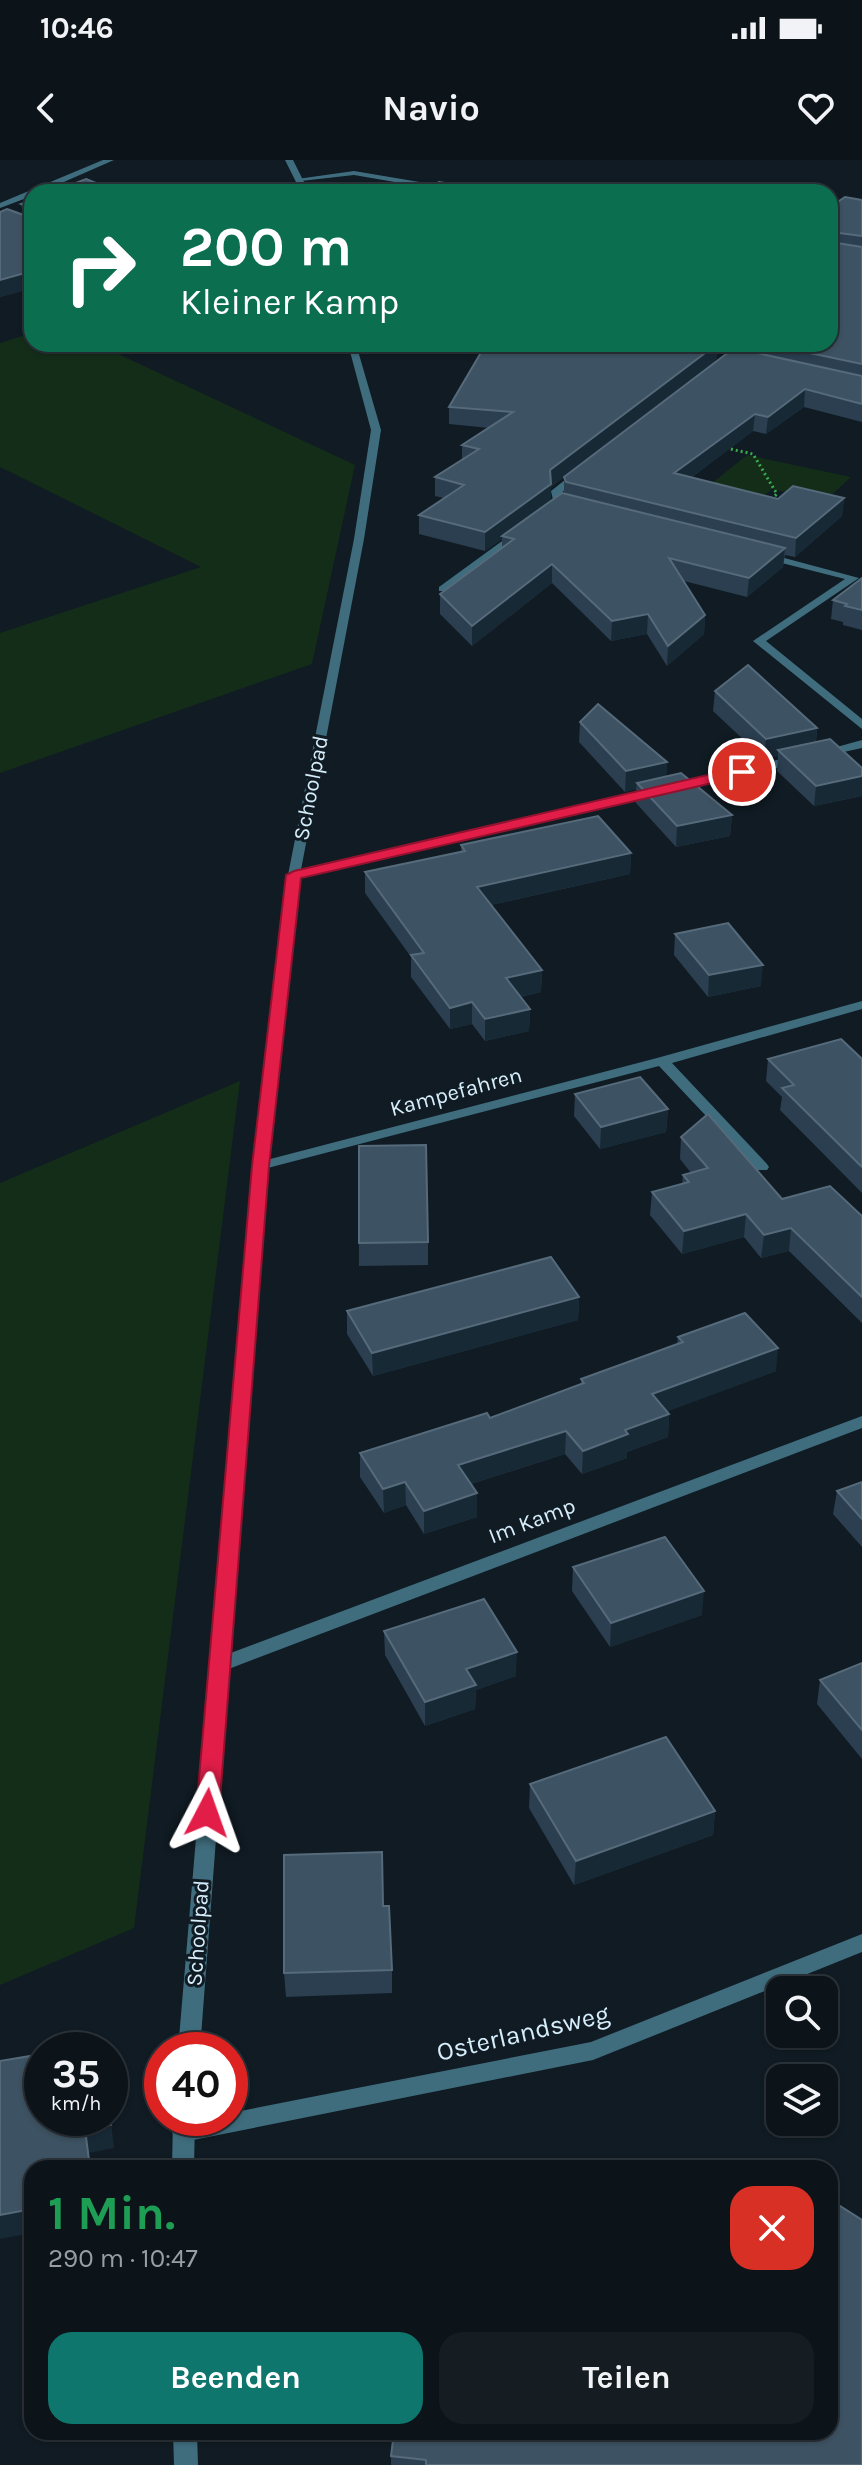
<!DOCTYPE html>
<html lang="de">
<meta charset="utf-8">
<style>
body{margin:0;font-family:Karla,sans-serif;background:#151d23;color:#f1f3f6;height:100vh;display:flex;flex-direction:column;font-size:30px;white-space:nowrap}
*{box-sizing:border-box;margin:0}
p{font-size:26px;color:#9a9ea2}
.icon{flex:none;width:44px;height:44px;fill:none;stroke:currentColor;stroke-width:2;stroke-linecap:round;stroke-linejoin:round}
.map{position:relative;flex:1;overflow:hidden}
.drawer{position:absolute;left:24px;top:2000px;width:814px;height:280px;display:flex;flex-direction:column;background:#0c141a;border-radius:24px;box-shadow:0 2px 6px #0004,0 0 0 2px #2c3339}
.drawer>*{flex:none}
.banner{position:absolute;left:24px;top:24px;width:814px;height:168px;border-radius:24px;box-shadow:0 2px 6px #0004,0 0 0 2px #2c3339;background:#0b6e4f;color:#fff;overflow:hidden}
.tools{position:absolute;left:766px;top:1816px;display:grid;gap:16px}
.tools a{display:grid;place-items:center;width:72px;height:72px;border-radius:16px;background:#0c141a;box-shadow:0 2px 6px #0004,0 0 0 2px #2c3339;font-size:40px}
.speed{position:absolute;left:24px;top:1872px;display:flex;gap:16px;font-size:40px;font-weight:700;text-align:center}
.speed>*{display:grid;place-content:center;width:104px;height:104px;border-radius:50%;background:#0c141a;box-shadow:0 2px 6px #0004,0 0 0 2px #2c3339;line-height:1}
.speed small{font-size:20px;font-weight:400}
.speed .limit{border:12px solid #d22;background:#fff;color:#111}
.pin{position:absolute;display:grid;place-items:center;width:68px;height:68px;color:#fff;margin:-34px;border:4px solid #fff;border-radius:50%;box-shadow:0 2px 8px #0007}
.me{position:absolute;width:88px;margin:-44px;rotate:4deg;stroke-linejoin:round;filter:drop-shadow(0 0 6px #0008)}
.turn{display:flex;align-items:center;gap:28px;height:168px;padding:0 24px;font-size:36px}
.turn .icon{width:104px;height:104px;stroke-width:2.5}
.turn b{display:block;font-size:56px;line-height:68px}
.round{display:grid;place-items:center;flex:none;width:84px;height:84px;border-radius:24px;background:#151d23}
.overview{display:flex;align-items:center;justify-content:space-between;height:136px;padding:0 24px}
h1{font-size:48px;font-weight:700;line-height:60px;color:#1e9e55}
.primary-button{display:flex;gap:16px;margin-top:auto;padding:16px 24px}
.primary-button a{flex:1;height:92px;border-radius:24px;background:#0f766e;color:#fff;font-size:32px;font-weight:700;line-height:92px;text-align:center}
.primary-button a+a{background:#151d23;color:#f1f3f6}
.status{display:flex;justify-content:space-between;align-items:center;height:56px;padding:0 40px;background:#0c141a;direction:ltr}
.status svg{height:22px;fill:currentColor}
header{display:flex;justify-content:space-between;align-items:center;height:104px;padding:0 24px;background:#0c141a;font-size:36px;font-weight:700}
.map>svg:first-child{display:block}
.green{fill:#142d19}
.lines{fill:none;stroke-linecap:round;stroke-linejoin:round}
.path{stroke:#39ad4e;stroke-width:3;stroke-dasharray:2 3;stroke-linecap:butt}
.minor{fill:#3f6d7e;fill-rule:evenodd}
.tertiary{fill:#3f6d7e;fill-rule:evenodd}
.wall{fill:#2b3f50;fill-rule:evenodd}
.shaded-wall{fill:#182936}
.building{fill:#3d5262;stroke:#556a7a;stroke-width:2}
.route{fill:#e11d48;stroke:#92132f;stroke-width:2}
.labels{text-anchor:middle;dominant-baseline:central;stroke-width:6;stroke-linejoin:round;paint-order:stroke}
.street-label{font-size:22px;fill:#d6eefc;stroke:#101b23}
.near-street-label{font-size:26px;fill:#d6eefc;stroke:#101b23}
</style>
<div class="status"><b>10:46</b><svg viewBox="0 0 49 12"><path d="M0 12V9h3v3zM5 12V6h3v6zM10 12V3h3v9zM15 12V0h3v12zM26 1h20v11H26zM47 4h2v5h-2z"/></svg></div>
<header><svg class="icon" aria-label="back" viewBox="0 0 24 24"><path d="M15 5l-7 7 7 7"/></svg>Navio<svg class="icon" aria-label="heart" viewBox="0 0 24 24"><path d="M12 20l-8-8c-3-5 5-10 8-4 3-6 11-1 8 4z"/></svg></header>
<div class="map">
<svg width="862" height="2305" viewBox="0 0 862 2305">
<rect width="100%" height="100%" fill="#101b23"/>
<g class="green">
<path d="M32,173V184H97L355,305L312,504L0,613V473L201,407L0,307V183Z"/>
<path d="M747,295L851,317L825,341L772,329L759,340L706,328Z"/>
<path d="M240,921L134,1768L0,1825V1023Z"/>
</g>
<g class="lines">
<path class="path" d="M726,288L753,294L777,334L770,340"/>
<g class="minor">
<path d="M103,0H114L41,32H32V36L0,48V43Z"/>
<path d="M354,11L467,30L471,32H453L354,15L301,21L297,19Z"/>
<path d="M575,312L584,314L560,334L563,347L552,355H544V351L554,344L551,331Z"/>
<path d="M516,371L525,373L447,431H439V427Z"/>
<path d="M762,392L859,418L766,481L862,559V569L753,481L845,419L758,397V393Z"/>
<path d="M862,580V588L821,597L815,593Z"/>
<path d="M799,595L803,596V602L294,719L288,715L294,711Z"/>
<path d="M862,841V849L672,903L767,1004L769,1007L767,1010H757L659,906L260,1010L253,1006L255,1003L657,898Z"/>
<path d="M862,1256V1268L226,1510L219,1512L212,1510L210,1505L212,1500Z"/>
<path d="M862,1774V1792L593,1900L183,1982L175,1979L172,1972L175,1965C193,1959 211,1958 230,1958V1953L591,1882Z"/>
</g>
<g class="tertiary">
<path d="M285,0H293L309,32H301Z"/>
<path d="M348,184H356L381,270L364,379L300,715L267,1006L200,1890H178L253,1006L288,715L354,379L371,270Z"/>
<path d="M173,1958H195L194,2008H172Z"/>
<path d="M173,2272H197L198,2305H174Z"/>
</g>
</g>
<g class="wall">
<path d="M32,40V128L0,137L23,54L21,44Z"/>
<path d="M862,40V262L804,247L766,274L753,271L692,317L778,339L844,338L842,356L795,397L785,395L783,407L747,437L684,421L705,455L704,474L667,506L647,474L611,481L552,423L472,486L440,454V434L502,388V379L485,391L419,374V355L444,338L435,336V317L462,300V285L489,268L449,264V247L486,184H830V47ZM717,190L728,193L716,201ZM564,317V333L551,341V327Z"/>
<path d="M862,418V470L843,465V462L831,459L833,440Z"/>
<path d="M715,531L817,568L816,582L862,608V636L814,646L777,611L778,596L764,599L713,551Z"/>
<path d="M580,562L667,602L666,616L732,655L730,676L676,687L636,643V629L625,632L579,582Z"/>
<path d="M461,685L631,693L630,714L491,745L542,810L541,832L520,837L530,849L529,871L485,881L472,864L450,869L411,817V797L365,733V712L461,692Z"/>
<path d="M675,774L761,826L708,837L674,795Z"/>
<path d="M768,899H862V1033L780,950L782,937L766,921Z"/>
<path d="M575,934L668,949L666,972L600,989L574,956Z"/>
<path d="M681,977L782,1039L862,1056V1163L789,1091L761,1098L744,1077L682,1094L650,1055L652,1032L682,1024L683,1015L691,1013L680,999Z"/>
<path d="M359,986L428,1082V1105L359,1106Z"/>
<path d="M579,1137L578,1160L373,1216L347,1174V1151Z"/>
<path d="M678,1177L776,1211L667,1251L669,1254L668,1277L627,1292V1298L582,1314L565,1294L471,1324L477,1333V1357L424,1374L406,1345L384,1353L360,1317V1293L490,1258L581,1225V1219L677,1184Z"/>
<path d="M862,1322V1387L833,1354L837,1331Z"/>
<path d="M573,1407L702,1455L610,1487L572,1431Z"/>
<path d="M384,1471L516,1516L476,1530L475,1549L425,1566L385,1495Z"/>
<path d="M862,1503V1599L817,1544L820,1520Z"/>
<path d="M530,1624L715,1651L713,1675L574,1725L529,1648Z"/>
<path d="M383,1746L392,1810V1833L286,1837L284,1813Z"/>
<path d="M391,2296L862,2305H391Z"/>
</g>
<g class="shaded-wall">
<path d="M32,111V128L0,137V120Z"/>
<path d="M717,184L716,201L551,327V343L502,376V379L485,391V372L550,310Z"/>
<path d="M805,229L804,247L766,274L768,257Z"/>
<path d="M755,254L753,271L673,331L674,313Z"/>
<path d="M844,338L842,356L795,397L796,378Z"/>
<path d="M785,388L783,407L747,437L749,418Z"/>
<path d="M552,404V423L472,486V466Z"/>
<path d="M648,454L647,474L611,481L612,461Z"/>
<path d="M705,455L704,474L667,506L668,486Z"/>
<path d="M817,568L815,588L778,590V596L764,599L766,579Z"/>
<path d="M667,602L666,622L637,623L636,629L625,632L626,611Z"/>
<path d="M862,616V636L814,646L816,626Z"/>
<path d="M732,655L730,676L676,687L677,666Z"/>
<path d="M631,693L630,714L477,748V727Z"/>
<path d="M763,805L761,826L708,837L709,815Z"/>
<path d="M542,810L541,832L505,840L506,818Z"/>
<path d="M472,842V864L450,869V848Z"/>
<path d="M530,849L529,871L485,881V859Z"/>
<path d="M668,949L666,972L600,989L601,967Z"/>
<path d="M746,1054L744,1077L682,1094L684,1071Z"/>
<path d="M791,1068L789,1091L761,1098L764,1075Z"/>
<path d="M579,1137L578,1160L373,1216L372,1193Z"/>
<path d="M778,1188L776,1211L650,1258L652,1234Z"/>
<path d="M669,1254L668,1277L627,1292V1298L582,1314L583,1291L625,1270Z"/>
<path d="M566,1271L565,1294L458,1328V1305Z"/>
<path d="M405,1322L406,1345L384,1353L383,1329Z"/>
<path d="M477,1333V1357L424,1374V1351Z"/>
<path d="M704,1431L702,1455L610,1487L611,1463Z"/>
<path d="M517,1492L516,1516L476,1530L475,1549L425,1566V1542L466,1509Z"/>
<path d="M715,1651L713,1675L574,1725L576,1701Z"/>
<path d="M110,1954L114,1988L89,1993L85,1969Z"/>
<path d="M32,2049V2073L0,2079V2055Z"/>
</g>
<g class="building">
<path d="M86,19L118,32H52Z"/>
<path d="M439,22L496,32H421Z"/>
<path d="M845,37L862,40V76L832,72L830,74V47Z"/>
<path d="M32,40V48L21,44Z"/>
<path d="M7,49L32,58V111L0,120V52Z"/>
<path d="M830,79L831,82L862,87V204L767,184H830Z"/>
<path d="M486,184H717L550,310L551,324L485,372L419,355L464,325L435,317L479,289L462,285L513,252L449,247Z"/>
<path d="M734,188L862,216V244L805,229L768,257L755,254L674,313L778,339L793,326L844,338L796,378L566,322L564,317Z"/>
<path d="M562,333L785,388L749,418L669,398L705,455L668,486L648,454L612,461L552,404L472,466L440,434L514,379L502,376Z"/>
<path d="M862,418V450L845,446L847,444L833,440Z"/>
<path d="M748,505L817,568L766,579L715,531Z"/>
<path d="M598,544L667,602L626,611L580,562Z"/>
<path d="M830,579L862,608V616L816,626L778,590Z"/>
<path d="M681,613L732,655L677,666L637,623Z"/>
<path d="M598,656L631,693L477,727L542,810L506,818L530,849L485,859L472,842L450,848L411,795L424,793L365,712L465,691L461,685Z"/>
<path d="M728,763L763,805L709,815L675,774Z"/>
<path d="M841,879L862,899V1007L782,928L794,925L768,899Z"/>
<path d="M640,917L668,949L601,967L575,934Z"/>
<path d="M708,954L782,1039L830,1026L862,1056V1137L791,1068L764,1075L746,1054L684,1071L652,1032L689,1022L683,1015L708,1008L681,977Z"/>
<path d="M426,985L428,1082L359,1083V986Z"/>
<path d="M551,1097L579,1137L372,1193L347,1151Z"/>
<path d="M745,1153L778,1188L652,1234L669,1254L625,1270L628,1274L583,1291L566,1271L458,1305L477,1333L424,1351L405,1322L383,1329L360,1293L487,1253L490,1258L584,1223L581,1219L683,1182L678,1177Z"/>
<path d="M862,1322V1359L837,1331Z"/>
<path d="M665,1377L704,1431L611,1463L573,1407Z"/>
<path d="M484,1439L517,1492L466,1509L476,1525L425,1542L384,1471Z"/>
<path d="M862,1503V1570L820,1520Z"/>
<path d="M666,1577L715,1651L576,1701L530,1624Z"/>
<path d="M382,1692L383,1746H389L392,1810L284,1813V1695Z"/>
<path d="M101,1883L102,1890H63Z"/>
<path d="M42,1894V1958H110V1956L111,1965L85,1969L90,2008H32V2049L0,2055V1901Z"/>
<path d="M837,2044L862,2060V2305H426V2300L391,2296L394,2272H830V2054Z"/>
</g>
<path class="route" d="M742,607L749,612L747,615L301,718L269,1006L219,1653L215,1660L207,1662L200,1660L196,1653L252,1006L286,715L294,711Z"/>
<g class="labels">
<g class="street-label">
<text transform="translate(311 628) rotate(-79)">Schoolpad</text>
<text transform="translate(456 932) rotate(-15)">Kampefahren</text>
<text transform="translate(532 1361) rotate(-21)">Im Kamp</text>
<text transform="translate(198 1773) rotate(-86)">Schoolpad</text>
</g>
<g class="near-street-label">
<text transform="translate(523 1873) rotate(-13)">Osterlandsweg</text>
</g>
</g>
</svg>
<div class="tools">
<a><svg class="icon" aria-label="search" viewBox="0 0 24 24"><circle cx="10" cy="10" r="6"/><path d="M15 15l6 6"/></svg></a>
<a><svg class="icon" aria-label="layers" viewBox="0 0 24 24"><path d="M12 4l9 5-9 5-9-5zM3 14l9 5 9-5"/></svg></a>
</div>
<div class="speed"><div>35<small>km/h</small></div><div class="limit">40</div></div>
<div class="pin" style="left:742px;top:612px;background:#d93025"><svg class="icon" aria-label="arrive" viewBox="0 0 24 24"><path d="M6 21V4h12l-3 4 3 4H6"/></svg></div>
<svg class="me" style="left:207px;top:1653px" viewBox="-20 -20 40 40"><path d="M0-17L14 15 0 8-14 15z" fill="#e11d48" stroke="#fff" stroke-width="4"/></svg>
<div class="banner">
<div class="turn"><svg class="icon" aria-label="right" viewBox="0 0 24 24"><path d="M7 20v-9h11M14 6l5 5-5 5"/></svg><div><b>200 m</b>Kleiner Kamp</div></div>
</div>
<section class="drawer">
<div class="overview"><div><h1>1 Min.</h1><p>290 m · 10:47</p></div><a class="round" style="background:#d93025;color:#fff"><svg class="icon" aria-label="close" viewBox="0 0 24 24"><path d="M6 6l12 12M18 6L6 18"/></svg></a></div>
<div class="primary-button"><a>Beenden</a><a>Teilen</a></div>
</section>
</div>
